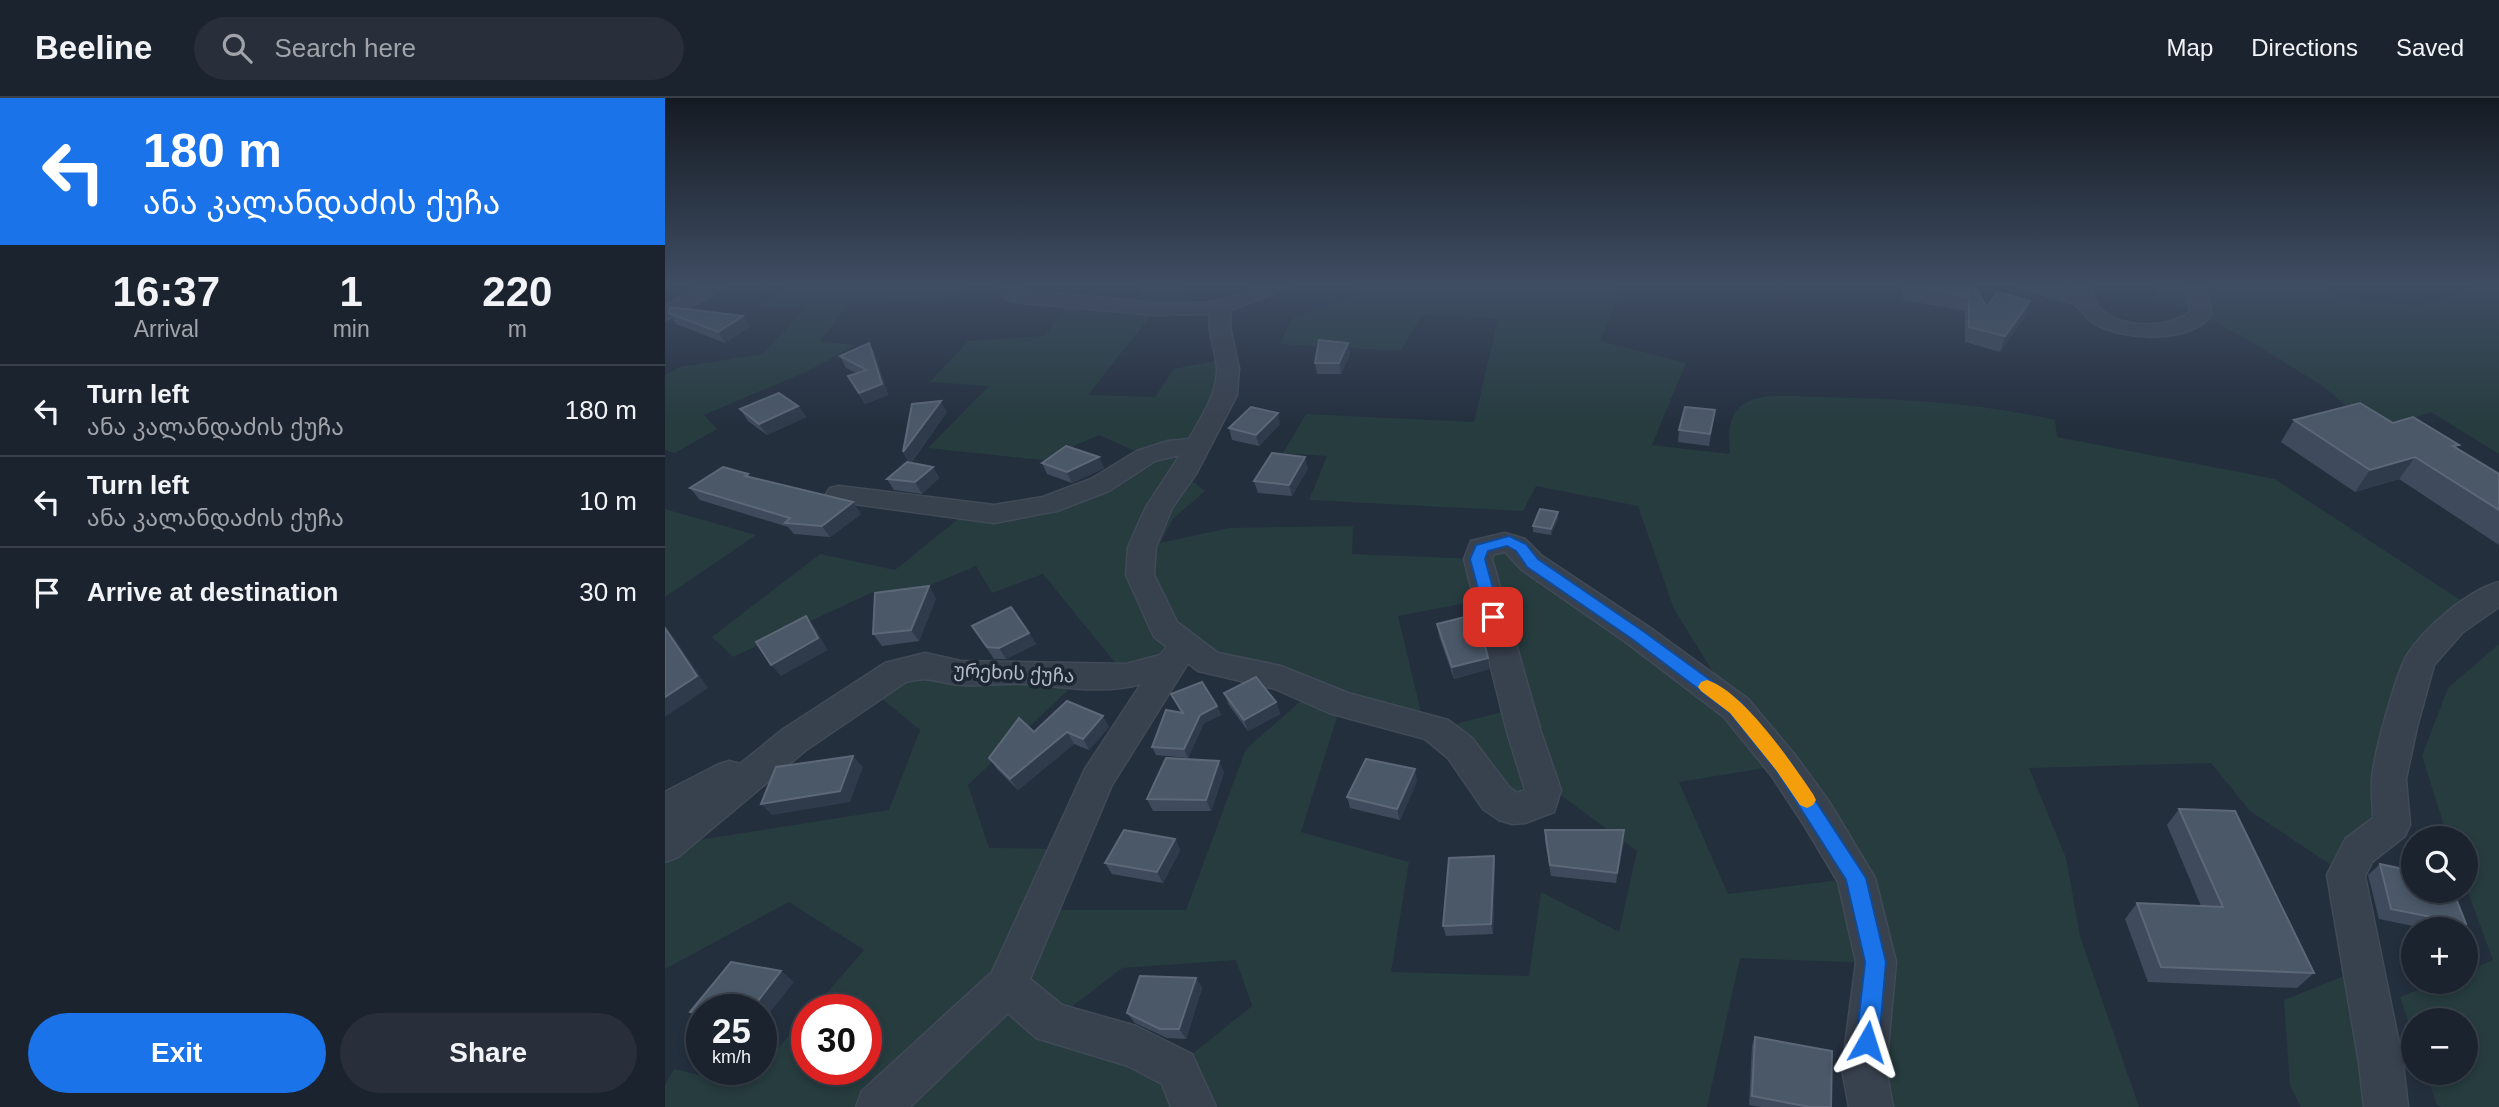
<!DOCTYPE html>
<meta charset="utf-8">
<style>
body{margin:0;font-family:Helvetica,"Noto Sans Georgian",sans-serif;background:#282f3a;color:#f1f3f6;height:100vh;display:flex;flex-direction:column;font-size:26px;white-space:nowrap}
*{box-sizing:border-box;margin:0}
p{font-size:23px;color:#a0a4aa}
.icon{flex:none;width:38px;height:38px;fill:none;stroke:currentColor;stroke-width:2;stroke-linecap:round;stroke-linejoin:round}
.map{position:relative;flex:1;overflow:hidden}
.details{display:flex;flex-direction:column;background:#1b232e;width:665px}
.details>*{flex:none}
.guide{background:#1a73e8;color:#fff;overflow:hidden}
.fabs{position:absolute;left:1736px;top:728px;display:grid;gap:14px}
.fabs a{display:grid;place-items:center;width:77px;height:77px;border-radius:50%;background:#1b232e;box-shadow:0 4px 10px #0003,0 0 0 2px #39404a;font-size:35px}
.speed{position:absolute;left:21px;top:896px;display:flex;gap:14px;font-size:35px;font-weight:700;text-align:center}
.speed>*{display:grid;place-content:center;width:91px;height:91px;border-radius:50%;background:#1b232e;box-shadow:0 4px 10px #0003,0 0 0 2px #39404a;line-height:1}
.speed small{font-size:18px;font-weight:400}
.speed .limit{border:10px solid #d22;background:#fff;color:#111}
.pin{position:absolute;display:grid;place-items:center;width:60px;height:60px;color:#fff;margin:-30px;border-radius:14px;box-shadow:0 4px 10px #0006}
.me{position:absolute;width:77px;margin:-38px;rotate:6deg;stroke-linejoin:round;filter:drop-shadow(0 0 5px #0008)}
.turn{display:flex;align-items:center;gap:24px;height:147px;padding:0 28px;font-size:32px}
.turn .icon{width:91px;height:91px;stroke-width:2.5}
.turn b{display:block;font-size:49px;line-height:60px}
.eta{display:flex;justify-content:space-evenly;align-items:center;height:119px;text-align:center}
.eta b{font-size:42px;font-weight:700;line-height:49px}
.primary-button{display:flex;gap:14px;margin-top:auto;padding:14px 28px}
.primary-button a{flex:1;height:80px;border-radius:42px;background:#1a73e8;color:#fff;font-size:28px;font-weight:700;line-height:80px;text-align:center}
.primary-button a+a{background:#282f3a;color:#f1f3f6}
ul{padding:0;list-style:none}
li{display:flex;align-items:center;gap:21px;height:91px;padding:0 28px;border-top:2px solid #39404a}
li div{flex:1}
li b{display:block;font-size:26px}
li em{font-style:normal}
header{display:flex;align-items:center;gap:42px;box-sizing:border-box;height:98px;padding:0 35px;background:#1b232e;border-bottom:2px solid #39404a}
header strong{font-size:33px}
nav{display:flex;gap:38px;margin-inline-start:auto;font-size:24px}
.search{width:490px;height:63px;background:#282f3a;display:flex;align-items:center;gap:18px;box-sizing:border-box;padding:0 24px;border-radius:38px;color:#a0a4aa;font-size:26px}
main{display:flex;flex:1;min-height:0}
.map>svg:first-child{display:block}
.green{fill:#263c3f;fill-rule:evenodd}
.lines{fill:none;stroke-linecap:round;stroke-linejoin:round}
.minor-casing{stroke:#414a57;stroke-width:3}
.minor{fill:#38414e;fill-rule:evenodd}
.wall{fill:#3f4b5c}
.shaded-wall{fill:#2f3b4b}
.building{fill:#4b5868;stroke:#5c6777;stroke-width:2}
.route{fill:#1a73e8;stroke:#114b97;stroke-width:2}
.slow{fill:#f59e0b}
.labels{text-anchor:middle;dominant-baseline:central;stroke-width:7;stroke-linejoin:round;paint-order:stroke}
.street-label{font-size:19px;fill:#b4bcc9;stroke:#1d2633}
</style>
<header>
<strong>Beeline</strong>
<div class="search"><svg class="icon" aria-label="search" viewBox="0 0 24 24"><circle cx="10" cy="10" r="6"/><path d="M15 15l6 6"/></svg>Search here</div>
<nav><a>Map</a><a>Directions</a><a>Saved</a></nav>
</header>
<main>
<section class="details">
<div class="guide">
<div class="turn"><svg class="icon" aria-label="left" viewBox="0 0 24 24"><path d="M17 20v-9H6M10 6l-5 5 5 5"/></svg><div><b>180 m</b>ანა კალანდაძის ქუჩა</div></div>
</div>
<div class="eta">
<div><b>16:37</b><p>Arrival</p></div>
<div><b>1</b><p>min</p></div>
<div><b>220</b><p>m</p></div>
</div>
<ul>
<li><svg class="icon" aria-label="left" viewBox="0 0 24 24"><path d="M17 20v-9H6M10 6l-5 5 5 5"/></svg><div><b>Turn left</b><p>ანა კალანდაძის ქუჩა</p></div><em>180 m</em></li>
<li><svg class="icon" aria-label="left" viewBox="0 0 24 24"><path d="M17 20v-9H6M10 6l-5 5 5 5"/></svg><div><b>Turn left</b><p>ანა კალანდაძის ქუჩა</p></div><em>10 m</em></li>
<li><svg class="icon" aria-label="arrive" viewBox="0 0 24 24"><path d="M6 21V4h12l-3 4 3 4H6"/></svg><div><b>Arrive at destination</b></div><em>30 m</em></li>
</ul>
<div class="primary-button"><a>Exit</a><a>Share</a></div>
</section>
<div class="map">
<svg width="1834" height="1009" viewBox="0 0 1834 1009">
<rect width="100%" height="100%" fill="#242f3e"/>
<g class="green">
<path d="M126,186H295L301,196L183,208L155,243L190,247L143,273L39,317L52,331L10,355L0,352V277L15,269L97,256L142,209H91Z"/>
<path d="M472,186H522L517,188L540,211H491L423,297L490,299L509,271L561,261L518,376L540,393L508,421L495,445L564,430L688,428L687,456L813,461L831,445L1069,608L1009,511L973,408L871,388L858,413L644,402L662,358L618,355L641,316L809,324L833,221L757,216L736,253L614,246L628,220L696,195L686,186H945L954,197L935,243L1021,265L987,347L1065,356C1064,337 1061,315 1082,304C1103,294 1134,299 1156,299C1236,301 1312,304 1390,322L1392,339L1610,381L1809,511L1755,563L1727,727L1681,777L1585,713L1546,665L1364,670L1401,760L1415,838L1474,1009H1206L1210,865L1075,860L1042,1009H0V987L9,971L80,988L142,917V971H201V912H147L199,852L124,804L0,871V712L2,747L224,712L255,632L205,591L231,574L417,579L303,687L324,750L403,751L377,812H521L581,651L646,594L519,546L461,578L378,476L327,495L311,468L218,507L208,494L68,559L47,539L155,456L230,472L303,413L383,407L481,358L434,337L377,362L263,350L324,288L265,284L303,243L379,238L405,205L477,209ZM822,501L852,610L771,631L860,710L875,682L972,753L954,834L876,794L864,878L726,874L744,764L636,734L676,606L759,627L733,518ZM1118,667L1190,780L1063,796L1014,684ZM571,862L587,908L510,970L386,925L457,870Z"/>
<path d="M1488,186H1660L1673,199L1752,208L1820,186H1834V356L1766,314L1716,332L1684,311L1658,288L1585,243L1536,216L1494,202Z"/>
<path d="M0,411L91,437L0,499Z"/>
<path d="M1834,546V1009H1777L1772,1007L1761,975H1801V922H1748V938L1735,899L1774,884H1801V873L1828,862L1801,789V740H1783L1757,658L1783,590Z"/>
<path d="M1699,870L1721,1009H1636L1625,987L1619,902Z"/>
</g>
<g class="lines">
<defs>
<g id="minor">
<path d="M39,186H63L60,190L0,222V207Z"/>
<path d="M336,186H356V192L491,205H540L566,199L600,186H627L624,190L566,212L565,229L574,270L572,297L531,376L507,410L491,449L489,477L512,524L553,555L616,568L683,595L783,622L807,640L844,689L852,695L860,692L842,634L799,461L806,443L840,435L860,441L877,458L984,529L1083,601L1130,657L1165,705L1210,780L1231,864L1221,971L1228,1009H1184L1177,971L1191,864L1173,784L1139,727L1106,677L1059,619L962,545L857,472L840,454L829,456L827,461L876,634L896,692L889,714L860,725L847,726L834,722L818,711L783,660L760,641L664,615L610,591L533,573L523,565L447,687L365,881L397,907L471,928L527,956L551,1009H506L497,986L463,968L371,940L343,915L245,1009H191L197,993L327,874L420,671L476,586C437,597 397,588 358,586C338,585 318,588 298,587C273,586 269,577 241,584L141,652L13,759L0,764V694L52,667L64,663L75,666L117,632L220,565L260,555L296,563L461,566L495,557L502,549L489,539L461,477L463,449L481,409L515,357L490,363L444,393L392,413L329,425L174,404L165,402L161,396L165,390L174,388L329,407L378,399L426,381L472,353L503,343L524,341C536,319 552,297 552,271C551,252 542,235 545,216L491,217L349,204L342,202L334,190Z"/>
<path d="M1351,186H1381L1406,193L1405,186H1425C1427,192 1427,201 1432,207C1452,232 1501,231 1525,214L1521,186H1541L1547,216C1526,247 1458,242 1430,226C1421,221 1418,213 1411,207C1407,204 1363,193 1354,190Z"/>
<path d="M1834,484V509L1798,534L1769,567L1752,629L1741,681L1745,727L1740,738L1707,764L1700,778L1738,965L1743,1009H1699L1694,965L1662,777L1681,740L1708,720C1708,708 1706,695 1707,682C1708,659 1731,576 1742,557C1760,529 1802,493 1834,484Z"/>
</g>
</defs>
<use href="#minor" class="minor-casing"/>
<use href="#minor" class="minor"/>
</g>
<g class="wall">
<path d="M1240,186L1300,192L1302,186H1308L1322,209L1360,218L1335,254L1300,244V213L1239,202L1235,206Z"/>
<path d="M4,215L78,218L85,228L60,245L11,226Z"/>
<path d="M204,245L210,256L223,297L200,306L183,278L192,275L181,270L175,258Z"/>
<path d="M683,245L685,256L676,276H652L650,265Z"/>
<path d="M133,308L141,319L102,337L83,323L75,311Z"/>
<path d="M1050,312L1044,348L1013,344L1014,332Z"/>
<path d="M282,314L246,365L268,369L274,380L257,396L229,392L222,381L244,365L238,354Z"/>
<path d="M1629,322L1728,325L1791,350L1834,376V447L1734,381L1690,394L1616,344Z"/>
<path d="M615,326L594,348L567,342L564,330Z"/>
<path d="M377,365L439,370L407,385L382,376Z"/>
<path d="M643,370L627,398L593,395L589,383Z"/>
<path d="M83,376L85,379L196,416L165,439L129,436L123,429L35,402L25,390Z"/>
<path d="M893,420L886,437L868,434V428Z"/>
<path d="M271,500L254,543L217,548L208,536Z"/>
<path d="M772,526L823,560L824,571L789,581L774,538Z"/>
<path d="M307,528L364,535L371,546L341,561H329Z"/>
<path d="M559,595L611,604L615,616L583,633L564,607Z"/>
<path d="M506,596L552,608L556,617L539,625L523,660L491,657L487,649L516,615Z"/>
<path d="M444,629L424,652L409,646L353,692L332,671L324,660L369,634Z"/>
<path d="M559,674L546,713H488L482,701Z"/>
<path d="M752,683L735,722L685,710L682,699Z"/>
<path d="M1514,711L1649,875L1632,890L1483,884L1460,821L1472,805L1536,808L1502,727Z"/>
<path d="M880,732H959V743L951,785L886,778L880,743Z"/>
<path d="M510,741L515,752L498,785L447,776L440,765Z"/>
<path d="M829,758L830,769L828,836L781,838L778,828Z"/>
<path d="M1715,766L1801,826L1794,831H1763L1714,821L1703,777Z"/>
<path d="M531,880L537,890L521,941L502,940L470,925L462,915Z"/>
<path d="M25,914L37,917V922Z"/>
<path d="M1090,939L1166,1009H1096L1084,1007L1087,948Z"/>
</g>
<g class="shaded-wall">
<path d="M1243,187L1239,202L1235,206L1239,191Z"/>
<path d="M1365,203L1360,218L1335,254L1340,238Z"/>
<path d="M78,218L85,228L60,245L53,234Z"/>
<path d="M204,245L210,256L223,297L200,306L194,295L217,286Z"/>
<path d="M683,245L685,256L676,276L674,265Z"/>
<path d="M276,303L282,314L245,366L238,354Z"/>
<path d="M133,308L141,319L102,337L94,326Z"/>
<path d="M613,315L615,326L594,348L591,337Z"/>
<path d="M434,359L439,370L407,385L402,374Z"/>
<path d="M640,359L643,370L627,398L624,387Z"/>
<path d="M1750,359L1734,381L1690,394L1705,372Z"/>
<path d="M268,369L274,380L257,396L250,384Z"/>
<path d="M188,404L196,416L165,439L157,428Z"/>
<path d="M893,414V420L886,437V431Z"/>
<path d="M264,488L271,500L254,543L246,532Z"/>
<path d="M141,518L150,530L163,552L116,578L106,567Z"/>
<path d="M0,530L10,541L43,590L0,619Z"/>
<path d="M364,535L371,546L341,561L334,550Z"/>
<path d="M823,560L824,571L789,581L787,569Z"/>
<path d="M611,604L615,616L583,633L579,622Z"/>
<path d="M552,608L556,617L539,625L523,660L519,651L535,617Z"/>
<path d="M438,618L444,629L424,652L418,641Z"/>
<path d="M402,634L409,646L353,692L345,681Z"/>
<path d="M188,658L198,669L185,704L107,717L96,706Z"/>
<path d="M554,663L559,674L546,713L541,702Z"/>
<path d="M750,671L752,683L735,722L732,711Z"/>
<path d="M959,732V743L951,785L952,775Z"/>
<path d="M510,741L515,752L498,785L492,774Z"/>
<path d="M829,758L830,769L828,836L826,826Z"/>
<path d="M116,873L129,884L96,926V912H86Z"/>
<path d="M531,880L537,890L521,941L514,931Z"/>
</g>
<g class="building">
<path d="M1240,186H1294L1304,197V186H1308L1322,209L1333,194L1365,203L1340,238L1304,229V199L1243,187L1239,191Z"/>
<path d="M5,209L78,218L53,234L4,215Z"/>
<path d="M654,242L683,245L674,265H650Z"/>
<path d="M204,245L217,286L194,295L183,278L202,272L175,258Z"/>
<path d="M114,295L133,308L94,326L75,311Z"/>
<path d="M276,303L238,354L247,306Z"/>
<path d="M1695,305L1728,325L1748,319L1794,347L1788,348L1834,376V412L1750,359L1705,372L1629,322Z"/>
<path d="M586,309L613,315L591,337L564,330Z"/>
<path d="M1020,309L1050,312L1045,336L1014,332Z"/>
<path d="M401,348L434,359L402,374L377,365Z"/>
<path d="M607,355L640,359L624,387L589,383Z"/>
<path d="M242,364L268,369L250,384L222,381Z"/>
<path d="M58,369L83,376L80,378L188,404L157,428L120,425L125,420L25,390Z"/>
<path d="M875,411L893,414L886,431L868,428Z"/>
<path d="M264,488L246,532L208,536L210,495Z"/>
<path d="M346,509L364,535L334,550L322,549L307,528Z"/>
<path d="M812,516L823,560L787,569L772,526Z"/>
<path d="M141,518L153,540L106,567L91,544Z"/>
<path d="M0,530L32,578L0,599Z"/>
<path d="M591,579L611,604L579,622L559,595Z"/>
<path d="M537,584L552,608L535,617L519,651L487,649L501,612L518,615L506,596Z"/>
<path d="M402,603L438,618L418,641L402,634L345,681L324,660L354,620L369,634Z"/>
<path d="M188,658L175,693L96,706L111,669Z"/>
<path d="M501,660L554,663L541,702L482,701Z"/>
<path d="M701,661L750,671L732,711L682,699Z"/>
<path d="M1514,711L1570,713L1649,875L1496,869L1472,805L1558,809Z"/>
<path d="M459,732L510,741L492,774L440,765Z"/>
<path d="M880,732H959L952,775L885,767Z"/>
<path d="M829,758L826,826L778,828L784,760Z"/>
<path d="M1715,766L1748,773V793H1788L1801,826L1726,811Z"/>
<path d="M66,864L116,873L86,912H37V917L25,914Z"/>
<path d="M475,878L531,880L514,931H495L462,915Z"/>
<path d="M1090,939L1167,953L1166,1009H1145L1087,998Z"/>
</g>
<linearGradient id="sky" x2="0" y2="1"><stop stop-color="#141a22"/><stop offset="0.57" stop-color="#3f4d63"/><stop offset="1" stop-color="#3f4d63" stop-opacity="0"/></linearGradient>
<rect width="1834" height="327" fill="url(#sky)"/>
<path class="route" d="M844,438L861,446L873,461L978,533L1077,605L1124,662L1201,780L1221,864L1214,944L1210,952L1202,955L1194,952L1191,944L1200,864L1181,782L1111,672L1065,615L967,541L862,469L851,453L842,448L823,453L820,461L836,519L828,525L822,524L805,461L811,447Z"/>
<path class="slow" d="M1042,582C1079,594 1126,664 1148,696L1151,702L1148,707L1142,710L1135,707L1111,672L1065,615L1036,593L1033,589L1036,584Z"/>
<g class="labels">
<g class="street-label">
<text transform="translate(349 575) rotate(3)">ურეხის ქუჩა</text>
</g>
</g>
</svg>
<div class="fabs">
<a><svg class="icon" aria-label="search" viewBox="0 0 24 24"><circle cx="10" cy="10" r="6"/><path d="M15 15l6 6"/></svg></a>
<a>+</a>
<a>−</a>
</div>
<div class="speed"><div>25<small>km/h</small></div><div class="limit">30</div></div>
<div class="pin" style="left:828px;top:519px;background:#d93025"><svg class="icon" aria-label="arrive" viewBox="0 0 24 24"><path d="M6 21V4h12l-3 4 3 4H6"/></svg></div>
<svg class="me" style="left:1202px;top:944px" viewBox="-20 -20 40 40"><path d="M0-17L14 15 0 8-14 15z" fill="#1a73e8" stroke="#fff" stroke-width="4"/></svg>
</div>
</main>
